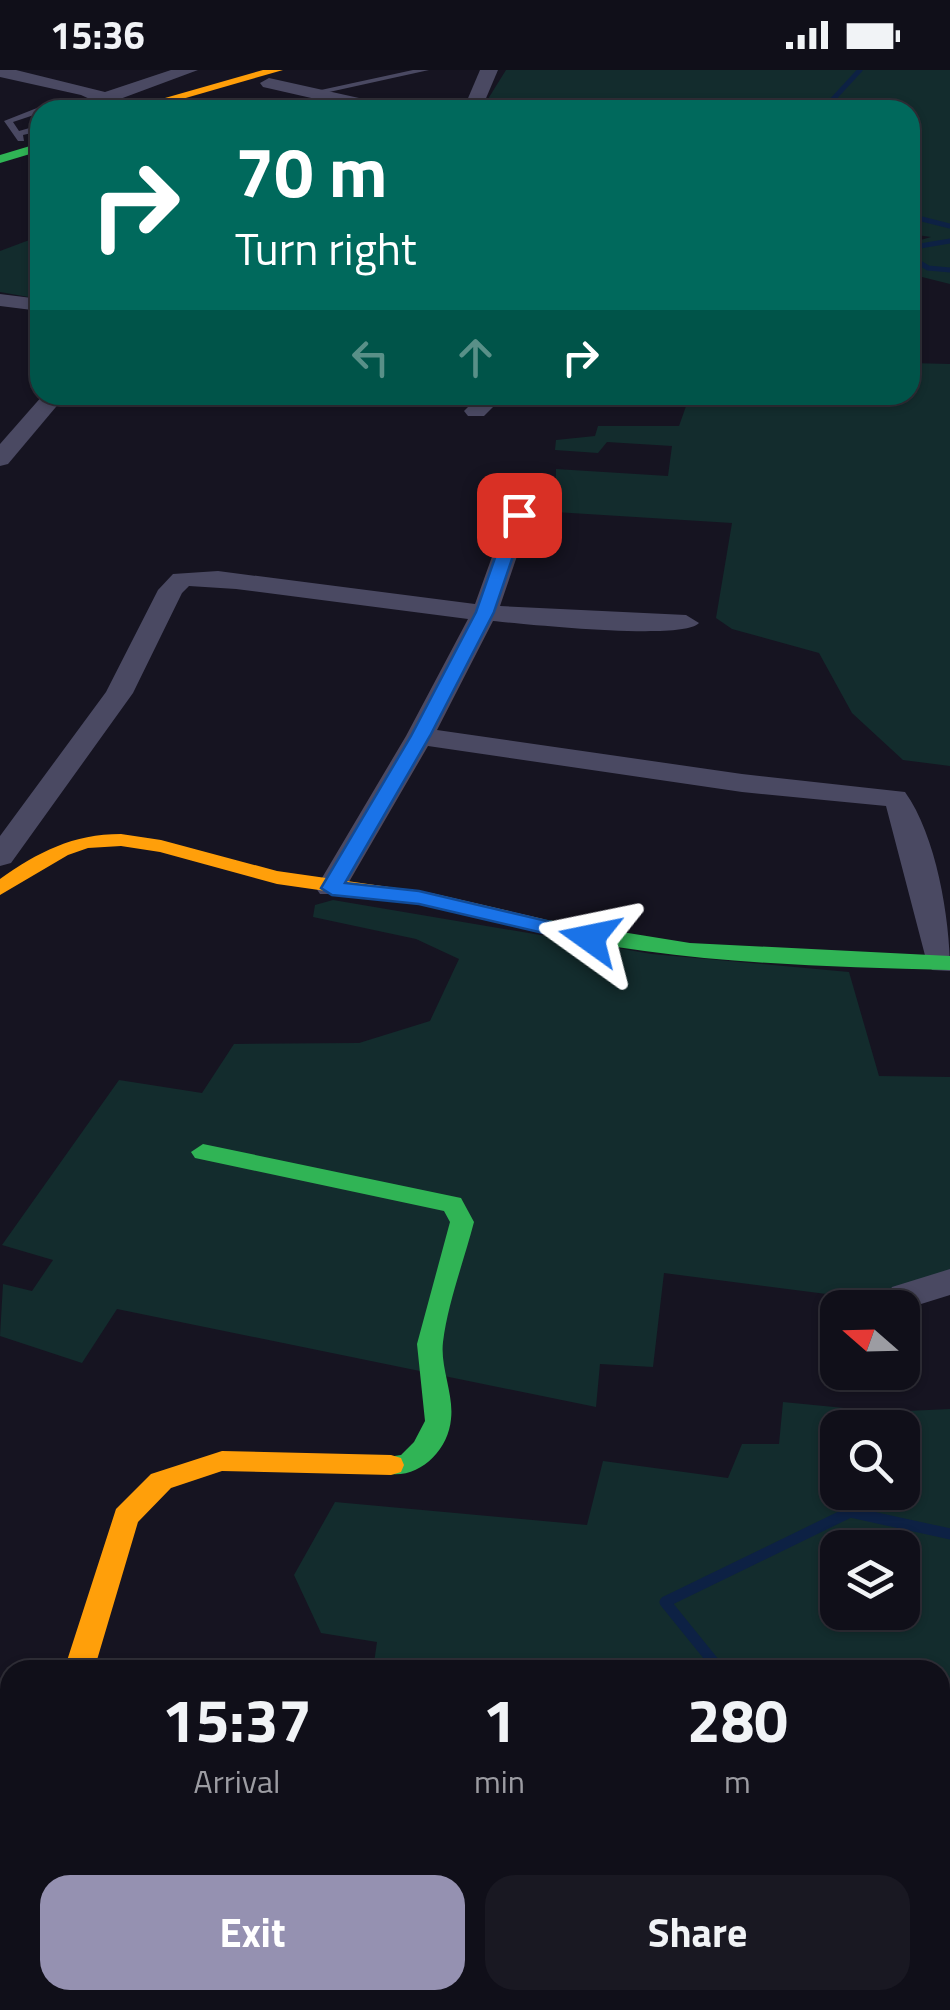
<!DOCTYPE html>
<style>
body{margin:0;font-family:"Titillium Web",sans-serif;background:#191822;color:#f1f3f6;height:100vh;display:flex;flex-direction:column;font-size:38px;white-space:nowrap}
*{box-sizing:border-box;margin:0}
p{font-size:32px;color:#9c9ca2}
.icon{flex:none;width:55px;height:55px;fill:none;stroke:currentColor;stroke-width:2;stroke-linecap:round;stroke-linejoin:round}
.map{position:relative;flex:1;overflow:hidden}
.side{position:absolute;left:0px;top:1590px;width:950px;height:350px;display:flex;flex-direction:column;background:#100f19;border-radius:30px 30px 0 0;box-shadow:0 2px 8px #0004,0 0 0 2px #302f38}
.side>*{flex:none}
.banner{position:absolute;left:30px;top:30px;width:890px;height:305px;border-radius:30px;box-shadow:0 2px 8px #0004,0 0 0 2px #302f38;background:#00695c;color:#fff;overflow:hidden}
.needle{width:65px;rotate:290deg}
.buttons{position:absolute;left:820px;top:1220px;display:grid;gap:20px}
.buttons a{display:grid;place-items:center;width:100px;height:100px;border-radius:20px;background:#100f19;box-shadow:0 2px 8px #0004,0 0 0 2px #302f38;font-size:50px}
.pin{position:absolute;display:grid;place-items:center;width:85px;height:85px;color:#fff;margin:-42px;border-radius:20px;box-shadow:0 5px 15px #0006}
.me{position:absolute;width:110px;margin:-55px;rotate:282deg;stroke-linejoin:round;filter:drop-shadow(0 0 8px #0008)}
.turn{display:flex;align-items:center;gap:35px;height:210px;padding:0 40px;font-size:45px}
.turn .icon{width:130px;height:130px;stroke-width:2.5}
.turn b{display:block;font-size:70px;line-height:85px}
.lanes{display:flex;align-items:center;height:95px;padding:0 40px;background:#0003;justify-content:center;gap:50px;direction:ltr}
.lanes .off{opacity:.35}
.eta{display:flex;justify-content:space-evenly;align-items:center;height:170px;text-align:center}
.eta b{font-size:60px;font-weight:700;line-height:70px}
.cta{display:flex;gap:20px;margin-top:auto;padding:20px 40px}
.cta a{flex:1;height:115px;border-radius:30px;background:#9591b1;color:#fff;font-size:40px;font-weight:700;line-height:115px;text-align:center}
.cta a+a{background:#191822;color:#f1f3f6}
.status{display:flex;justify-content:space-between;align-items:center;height:70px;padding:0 50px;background:#100f19;direction:ltr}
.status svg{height:28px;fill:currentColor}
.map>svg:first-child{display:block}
.green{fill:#132c2d;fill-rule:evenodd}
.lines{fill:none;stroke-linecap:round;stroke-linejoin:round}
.stream-far1{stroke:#0d2144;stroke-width:5}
.stream{stroke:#0d2144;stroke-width:11}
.lane{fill:#4a4962;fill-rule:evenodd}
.street{fill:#4a4962;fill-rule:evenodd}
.fast{fill:#30b455;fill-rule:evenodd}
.slow{fill:#ff9f0a;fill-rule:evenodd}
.route{fill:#1a73e8;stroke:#114b97;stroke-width:2.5}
</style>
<div class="status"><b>15:36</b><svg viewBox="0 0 49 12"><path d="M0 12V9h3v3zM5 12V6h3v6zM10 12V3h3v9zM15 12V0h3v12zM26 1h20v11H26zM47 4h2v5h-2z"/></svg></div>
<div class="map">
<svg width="950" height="1940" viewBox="0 0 950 1940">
<rect width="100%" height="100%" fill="#161421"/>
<g class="green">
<path d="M506,0H950V214L910,204V173L931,167L910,164V40L483,37Z"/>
<path d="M40,166V229L0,222V181Z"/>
<path d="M910,293L950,294V696L903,690L852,643L819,583L732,559L716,548L732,453L555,442L556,399L668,406L672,376L607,372L598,383L555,380L556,370L595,366L598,356H679L690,325H910Z"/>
<path d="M333,830L652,884L849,902L879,1006L950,1007V1210L881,1231L664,1203L653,1297L600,1294L596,1337L117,1239L82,1293L0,1266L3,1214L32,1221L53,1190L2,1175L119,1010L202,1023L234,974L359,973L430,951L459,889L416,869L313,847L315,835Z"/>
<path d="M783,1332L885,1342L950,1339V1940H179L172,1930H940V1600H373L377,1572L321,1563L294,1505L335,1432L587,1455L603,1391L728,1408L742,1374H779ZM838,1358H902V1422H838ZM838,1478H902V1542H838Z"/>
</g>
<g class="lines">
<g class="stream-far1">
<path d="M823,40L860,0"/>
<path d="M910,146L950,156"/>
<path d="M910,183L914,177L950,171"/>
<path d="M910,187L928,198L950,200"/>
</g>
<g class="stream">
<path d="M720,1600L665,1532L850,1442L950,1464"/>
<path d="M940,1780L950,1782"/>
</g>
<g class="lane">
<path d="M413,0H429L311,26L307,23Z"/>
<path d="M57,34L76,40H40V43L13,52L19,61L40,55V61L23,65L24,71H18L4,51L37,38Z"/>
</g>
<g class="street">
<path d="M0,0H16L105,22L171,0H198L120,29L138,40H114L81,25L0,7Z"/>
<path d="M480,0H498L481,40H463Z"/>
<path d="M269,8L395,36L397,40H364L263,17L260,13Z"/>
<path d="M0,224L40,229V241L0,236Z"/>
<path d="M43,325H66L8,394L0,396V374Z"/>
<path d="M480,325H505L484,346H468L464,341Z"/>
<path d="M519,438L531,445L500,536L686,545L699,553C684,571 525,554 493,551L437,660L742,704L905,722C936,765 950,848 950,901L932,900L927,893L886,736L742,722L428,676L342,824H320L316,818L406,666L468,549L236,519L189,516L182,523L133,623L11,793L0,796V766L106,622L158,520L173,504L218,501L475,534L507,445Z"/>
<path d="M950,1199V1225L905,1239L892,1235L887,1226L892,1217Z"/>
<path d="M10,1776V1834L0,1838V1780Z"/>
</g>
<g class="fast">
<path d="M40,73V81L0,93V85Z"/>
<path d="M535,848L690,873L950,886V900C809,896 665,893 527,859L524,854Z"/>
<path d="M203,1074L461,1128L474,1152C464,1191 448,1232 443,1272C440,1297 454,1324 451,1349C448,1383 415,1413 381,1402L378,1395L381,1388L401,1385L414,1372L425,1351L417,1274L450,1152L444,1141L195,1088L191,1082Z"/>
</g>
<g class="slow">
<path d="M263,0H283L144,40H123Z"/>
<path d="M121,764L161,770L277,801L431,823L543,849L546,854L535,860L431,836L277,814L160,782L121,776L88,778L68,785L0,825V809C38,782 73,764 121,764Z"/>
<path d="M222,1381L391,1385L401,1388L404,1395L401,1402L391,1405L222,1401L171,1418L138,1452L94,1600H64L116,1439L151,1404Z"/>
</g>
</g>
<path class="route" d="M519,440L527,445L494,542L430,666L345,813L419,821L598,863L601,868L598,872L590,874L419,834L332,825L321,818L411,666L476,542L510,445Z"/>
</svg>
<div class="buttons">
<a><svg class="needle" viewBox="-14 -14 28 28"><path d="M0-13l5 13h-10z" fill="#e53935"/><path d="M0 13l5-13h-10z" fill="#9c9ca2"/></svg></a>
<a><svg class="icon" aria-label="search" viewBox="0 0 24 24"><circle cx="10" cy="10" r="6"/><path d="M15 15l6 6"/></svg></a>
<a><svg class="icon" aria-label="layers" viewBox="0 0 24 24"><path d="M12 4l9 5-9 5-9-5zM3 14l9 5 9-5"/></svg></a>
</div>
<div class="pin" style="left:519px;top:445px;background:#d93025"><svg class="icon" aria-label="arrive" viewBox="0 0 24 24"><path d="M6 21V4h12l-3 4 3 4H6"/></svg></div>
<svg class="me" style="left:590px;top:868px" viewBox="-20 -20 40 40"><path d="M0-17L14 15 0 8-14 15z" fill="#1a73e8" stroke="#fff" stroke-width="4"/></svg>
<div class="banner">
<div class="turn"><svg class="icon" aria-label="right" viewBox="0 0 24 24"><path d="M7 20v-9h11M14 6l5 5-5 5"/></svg><div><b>70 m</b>Turn right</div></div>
<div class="lanes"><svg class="icon off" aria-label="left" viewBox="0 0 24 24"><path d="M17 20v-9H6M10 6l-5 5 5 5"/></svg><svg class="icon off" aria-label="ahead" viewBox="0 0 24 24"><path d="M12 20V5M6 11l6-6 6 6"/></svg><svg class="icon" aria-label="right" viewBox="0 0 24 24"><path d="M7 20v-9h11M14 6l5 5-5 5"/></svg></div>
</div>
<section class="side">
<div class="eta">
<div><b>15:37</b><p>Arrival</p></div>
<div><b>1</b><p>min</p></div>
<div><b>280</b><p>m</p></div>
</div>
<div class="cta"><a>Exit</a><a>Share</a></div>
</section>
</div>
